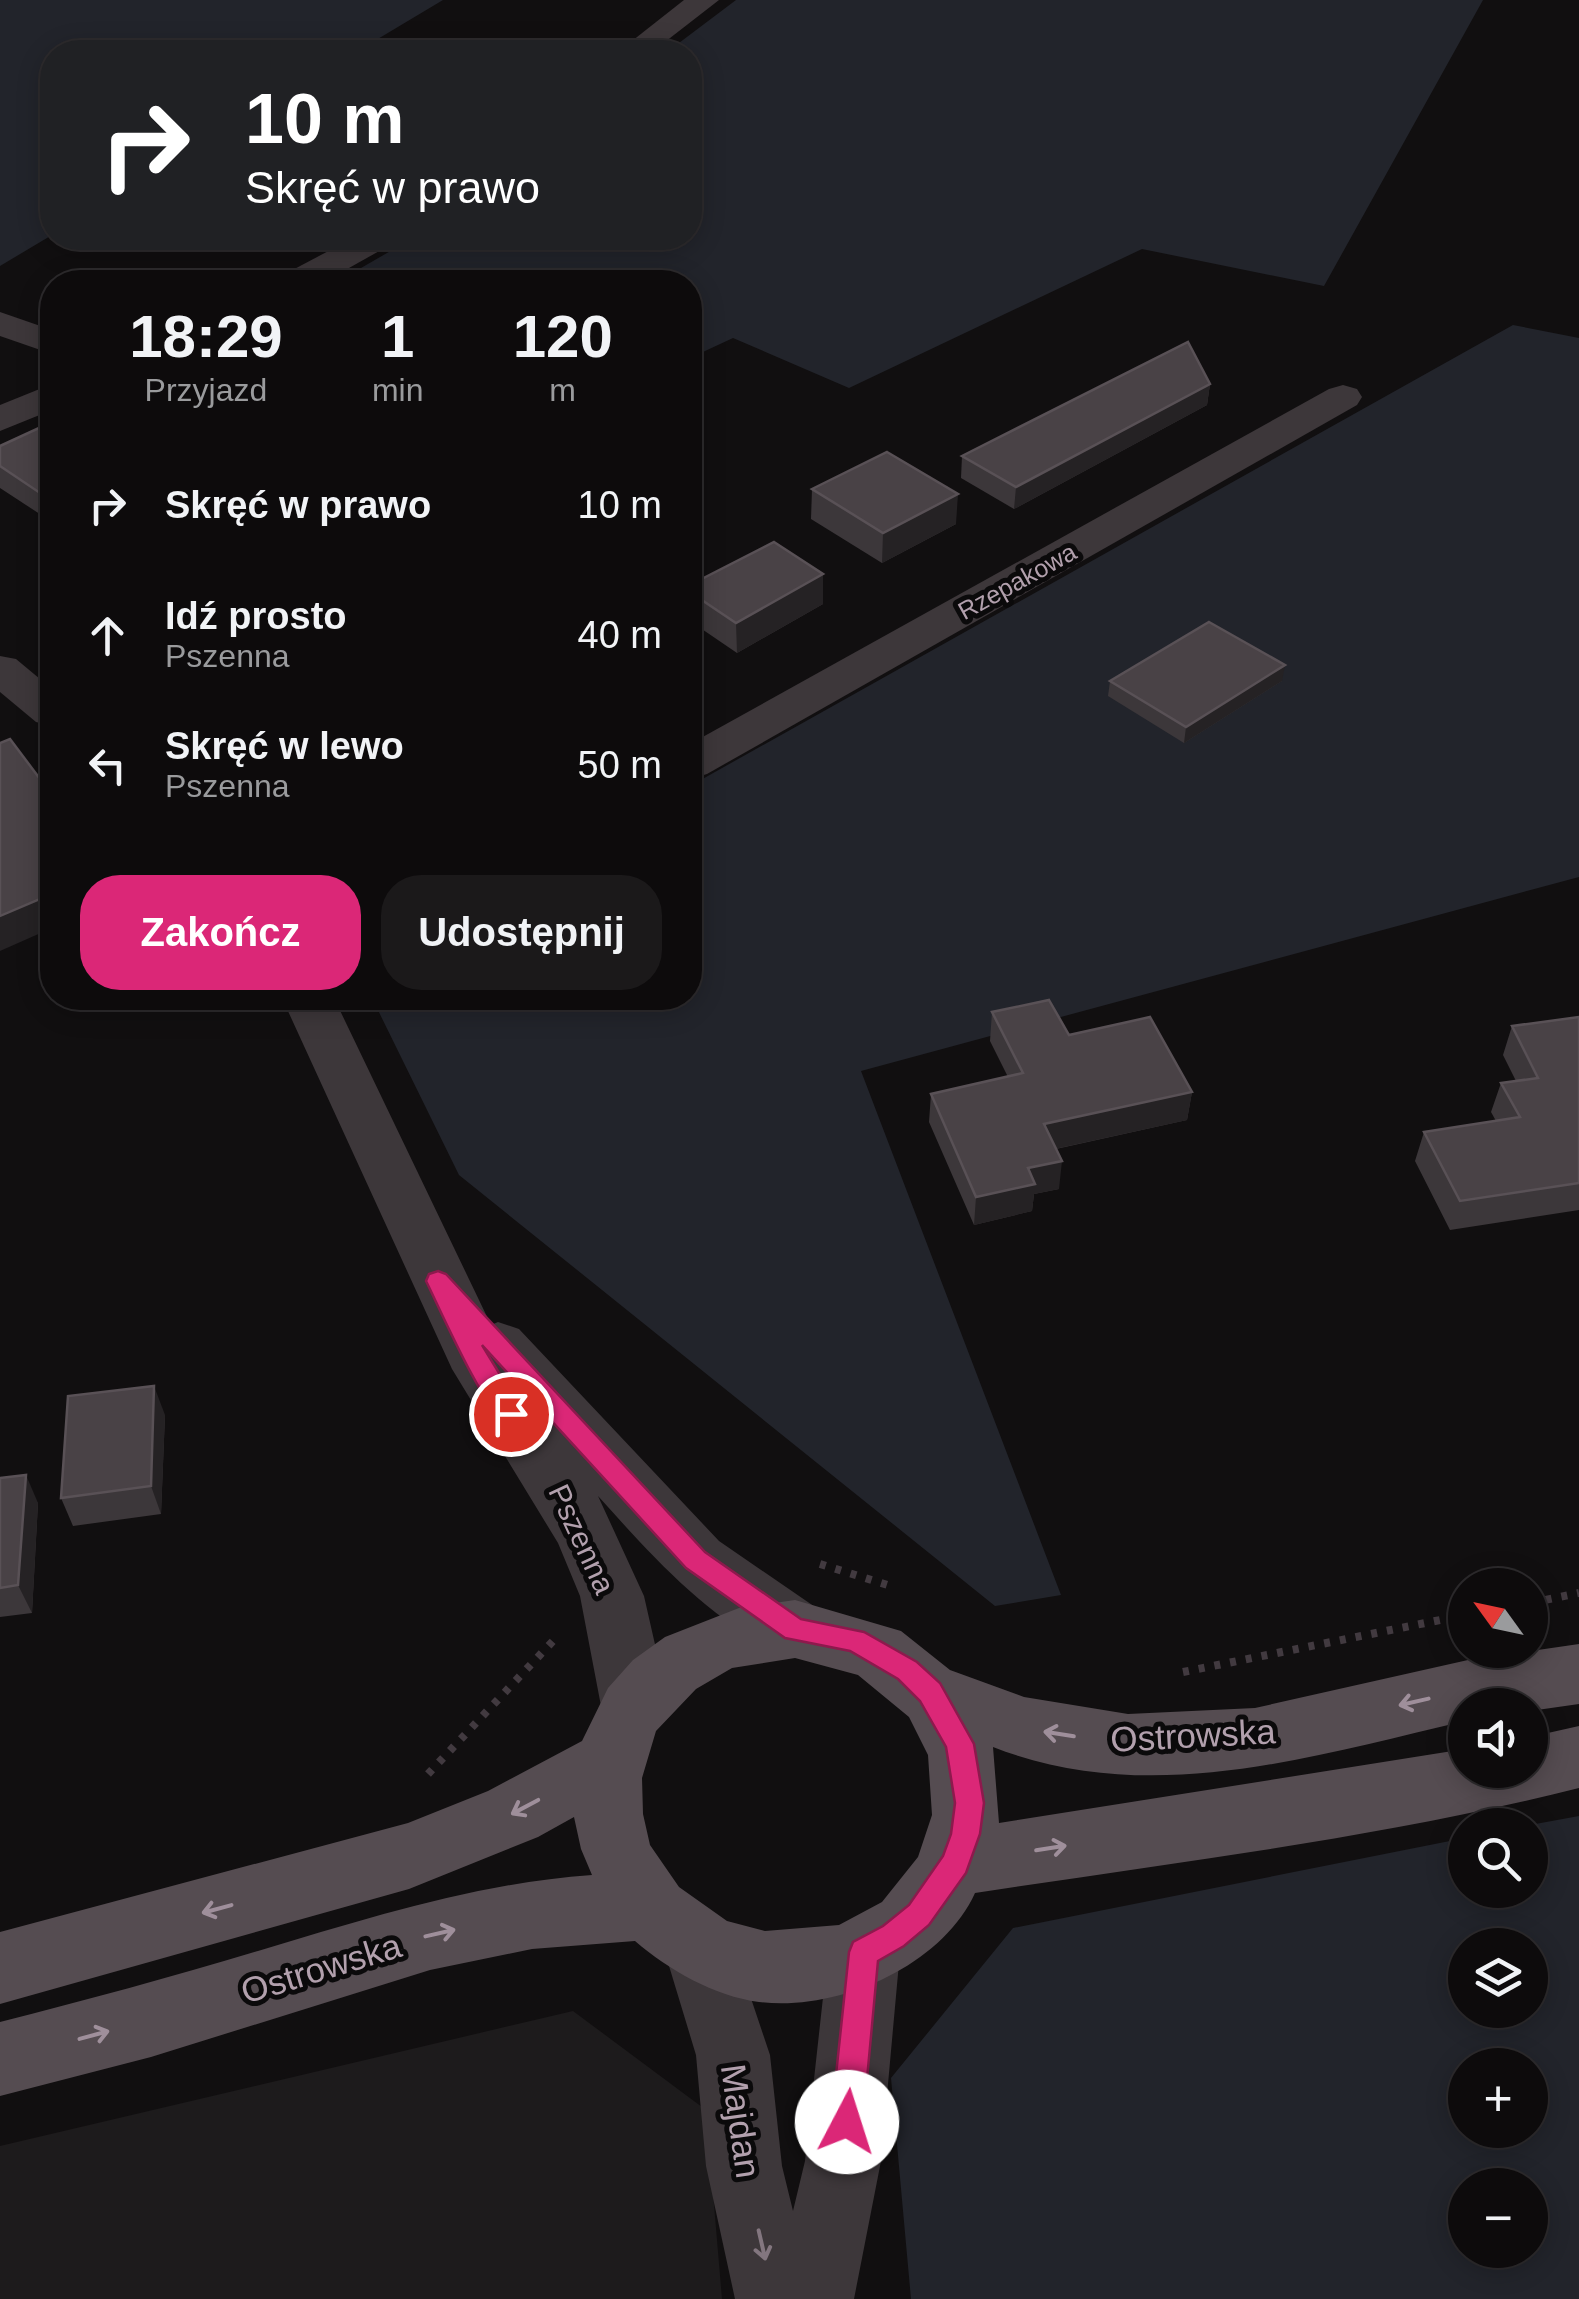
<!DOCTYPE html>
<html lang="pl">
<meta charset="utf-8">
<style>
body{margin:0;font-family:Helvetica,sans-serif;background:#1b191a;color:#f1f3f6;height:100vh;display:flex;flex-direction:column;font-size:38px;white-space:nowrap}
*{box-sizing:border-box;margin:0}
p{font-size:32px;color:#9a9b9d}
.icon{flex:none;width:55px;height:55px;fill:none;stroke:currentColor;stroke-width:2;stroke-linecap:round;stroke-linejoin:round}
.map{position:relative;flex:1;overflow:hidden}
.side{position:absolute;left:40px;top:270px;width:662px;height:740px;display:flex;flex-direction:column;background:#0d0b0c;border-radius:40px;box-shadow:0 5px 25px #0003,0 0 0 2px #2d2b2d}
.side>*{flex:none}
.hud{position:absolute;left:40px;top:40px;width:662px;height:210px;border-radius:40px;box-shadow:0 5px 25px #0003,0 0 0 2px #2d2b2d;background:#202124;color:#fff;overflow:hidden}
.needle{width:65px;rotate:303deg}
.buttons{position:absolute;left:1448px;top:1568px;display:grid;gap:20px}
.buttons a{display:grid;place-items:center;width:100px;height:100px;border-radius:50%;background:#0d0b0c;box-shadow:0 5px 25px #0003,0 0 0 2px #2d2b2d;font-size:50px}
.pin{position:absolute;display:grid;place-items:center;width:85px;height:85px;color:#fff;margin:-42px;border:5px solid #fff;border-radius:50%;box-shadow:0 2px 10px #0007}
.me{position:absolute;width:110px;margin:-55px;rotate:5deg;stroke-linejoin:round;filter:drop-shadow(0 0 8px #0008)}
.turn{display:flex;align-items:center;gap:35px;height:210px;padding:0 40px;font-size:45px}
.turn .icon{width:130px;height:130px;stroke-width:2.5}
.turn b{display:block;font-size:70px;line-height:85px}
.eta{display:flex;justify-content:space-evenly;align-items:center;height:170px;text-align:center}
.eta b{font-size:60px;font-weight:700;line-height:70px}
.cta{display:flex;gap:20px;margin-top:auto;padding:20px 40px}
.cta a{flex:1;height:115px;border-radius:40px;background:#db2777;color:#fff;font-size:40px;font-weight:700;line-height:115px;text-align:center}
.cta a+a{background:#1b191a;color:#f1f3f6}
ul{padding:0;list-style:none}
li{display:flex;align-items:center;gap:30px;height:130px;padding:0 40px}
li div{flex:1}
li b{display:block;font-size:38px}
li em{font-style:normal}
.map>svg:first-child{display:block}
.built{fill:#1d1b1c}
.green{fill:#22242b;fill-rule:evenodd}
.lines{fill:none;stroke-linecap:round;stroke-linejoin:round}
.path{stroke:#423a40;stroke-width:8;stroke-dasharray:6 10;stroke-linecap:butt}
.minor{fill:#3d373a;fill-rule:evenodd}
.major{fill:#554c51;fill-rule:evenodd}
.wall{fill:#3c373a}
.shaded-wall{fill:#252224}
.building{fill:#494246;stroke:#595156;stroke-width:2.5}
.oneway{stroke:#9f8f9b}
.oneway2{stroke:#83767f}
.route{fill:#db2777;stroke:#8e194d;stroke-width:2.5}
.labels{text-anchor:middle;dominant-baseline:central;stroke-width:10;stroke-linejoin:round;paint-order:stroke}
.far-street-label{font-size:25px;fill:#b2a0ad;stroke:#0b0a0b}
.street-label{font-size:30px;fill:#b2a0ad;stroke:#0b0a0b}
.near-street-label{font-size:35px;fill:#b2a0ad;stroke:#0b0a0b}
</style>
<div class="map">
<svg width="1579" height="2299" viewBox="0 0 1579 2299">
<rect width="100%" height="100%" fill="#110f10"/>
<path class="built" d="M573,2011L706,2110L722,2299H0V2146Z"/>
<g class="green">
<path d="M0,0H443L356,52H52V235L0,266Z"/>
<path d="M736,0H1483L1324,286L1142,249L849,388L733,338L690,358V282H387L361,268L413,238H690V52H667Z"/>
<path d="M1513,325L1579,338V877L861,1071L1061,1595L995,1606L459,1175L372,998H690V786Z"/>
<path d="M1579,1816V2299H911L891,2078L1013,1928L1465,1838V1890H1530V1825ZM1465,1945H1530V2010H1465ZM1465,2065H1530V2130H1465ZM1465,2185H1530V2250H1465Z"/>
</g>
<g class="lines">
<g class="path">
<path d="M820,1564L894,1587"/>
<path d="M1530,1603L1579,1593"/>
<path d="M1183,1672L1465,1615"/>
<path d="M428,1774L553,1641"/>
</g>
<g class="minor">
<path d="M684,0H719L652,52H618Z"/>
<path d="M353,238H396L390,245L324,282H280L285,274Z"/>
<path d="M0,312L52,330V354L0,336Z"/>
<path d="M52,384V410L0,431V405Z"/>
<path d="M1343,385L1357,389L1362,397L1357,405L707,774L690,779V744L1329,389Z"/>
<path d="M0,656L16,659L52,689V726L36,722L0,692Z"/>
<path d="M282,998H334L491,1325L498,1322L519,1329L719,1541L818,1609L828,1629L818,1649L795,1658C716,1629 653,1557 598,1496L644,1596L669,1706L659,1727L635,1736L611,1727L601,1706L580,1596L558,1543L452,1369Z"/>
<path d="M699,1911L725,1921L770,2055L782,2166L793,2211L805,2161L828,1952L838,1927L864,1917L890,1927L900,1952L881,2161L854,2299H735L706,2166L696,2055L663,1946L673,1921Z"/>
</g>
<path class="major" d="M795,1600L901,1631L950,1670L1024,1697L1128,1714L1255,1708L1468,1660L1579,1644V1704L1530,1711V1705H1465V1721C1310,1757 1149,1808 993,1747L999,1823L1465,1749V1770H1530V1737L1579,1726V1788C1381,1838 1177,1862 975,1893C942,1966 837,2012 759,2002C714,1996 669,1970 635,1941L532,1949L430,1970L151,2057L0,2096V2022C87,2000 172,1977 258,1951C369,1918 477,1883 592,1875L581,1849L574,1817L538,1837L409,1889L0,2004V1932L408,1823L488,1791L582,1741L608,1688L633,1660L665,1637L739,1608ZM795,1658L858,1675L909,1717L928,1755L932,1815L918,1857L882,1902L839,1925L765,1931L727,1921L679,1887L650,1845L643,1814L642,1778L656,1731L696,1689L732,1668Z"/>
</g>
<g class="wall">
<path d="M1210,384L1207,405L1014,509L961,478L962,456Z"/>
<path d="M52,422V522L0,488V446Z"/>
<path d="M812,489L956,524L882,563L811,519Z"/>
<path d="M823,574V604L737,653L690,621V585Z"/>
<path d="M1110,681H1282L1184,743L1108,696Z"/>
<path d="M992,1012L1069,1035L1192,1092L1187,1120L1056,1149L1059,1189L1034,1194L1032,1211L974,1225L929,1122L931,1094L1008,1077L990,1041Z"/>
<path d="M1579,1017V1210L1450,1230L1415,1161L1424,1132L1496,1121L1491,1112L1501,1083L1516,1081L1503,1055L1512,1026Z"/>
<path d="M165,1415L161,1514L73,1526L61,1498Z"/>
<path d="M0,1478L38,1503L32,1613L0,1617Z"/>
</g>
<g class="shaded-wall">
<path d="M1210,384L1207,405L1014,509L1016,487Z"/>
<path d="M958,494L956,524L882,563L883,533Z"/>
<path d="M823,574V604L737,653L736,623Z"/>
<path d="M1285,665L1282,681L1184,743L1186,727Z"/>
<path d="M49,895L52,907V928L0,951V916Z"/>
<path d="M1192,1092L1187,1120L1041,1152L1044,1124Z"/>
<path d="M1062,1161L1059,1189L1034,1194L1032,1211L974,1225L976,1197L1028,1168Z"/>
<path d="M154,1386L165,1415L161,1514L151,1486Z"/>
<path d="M26,1475L38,1503L32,1613L18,1585Z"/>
</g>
<g class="building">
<path d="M379,271L400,282H354Z"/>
<path d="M1188,342L1210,384L1016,487L962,456Z"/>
<path d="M52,422V501L0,466V446Z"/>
<path d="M887,452L958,494L883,533L812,489Z"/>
<path d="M774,542L823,574L736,623L690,592V585Z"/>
<path d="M1209,622L1285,665L1186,727L1110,681Z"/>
<path d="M10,739L52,795V901L49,895L0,916V743Z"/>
<path d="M1049,1000L1069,1035L1150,1017L1192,1092L1044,1124L1062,1161L1028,1168L1035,1184L976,1197L931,1094L1023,1073L992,1012Z"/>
<path d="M1579,1017V1183L1460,1201L1424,1132L1520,1117L1501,1083L1538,1078L1512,1026Z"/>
<path d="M154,1386L151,1486L61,1498L68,1396Z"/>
<path d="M26,1475L18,1585L0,1588V1478Z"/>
</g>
<defs><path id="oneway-shaft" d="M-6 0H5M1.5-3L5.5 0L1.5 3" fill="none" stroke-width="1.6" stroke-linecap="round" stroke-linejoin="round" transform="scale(2.5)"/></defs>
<g class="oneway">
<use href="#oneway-shaft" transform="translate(1414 1702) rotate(167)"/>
<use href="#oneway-shaft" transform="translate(1059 1734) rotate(-171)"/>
<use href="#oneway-shaft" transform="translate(525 1807) rotate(152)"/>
<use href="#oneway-shaft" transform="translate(1051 1848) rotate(-9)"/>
<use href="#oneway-shaft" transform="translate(217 1909) rotate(165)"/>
<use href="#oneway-shaft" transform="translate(440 1933) rotate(-13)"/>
<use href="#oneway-shaft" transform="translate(94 2035) rotate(-15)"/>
</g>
<use class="oneway2" href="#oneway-shaft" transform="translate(762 2245) rotate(77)"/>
<path class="route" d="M438,1271L446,1274L705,1552L801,1619L864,1632L917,1662L940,1683L974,1744L984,1803L980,1834L966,1873L929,1925L904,1946L878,1961L863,2122L858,2134L847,2138L836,2134L831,2122L849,1952L853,1942L883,1926L909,1905L943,1856L951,1834L955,1803L946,1747L920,1701L898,1679L850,1651L785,1638L686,1568L482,1345L524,1414L520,1421C514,1423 511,1426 505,1422C484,1410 439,1307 426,1281L429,1274Z"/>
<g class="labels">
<g class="far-street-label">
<text transform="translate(1017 581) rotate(-29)">Rzepakowa</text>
</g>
<g class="street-label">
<text transform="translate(582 1539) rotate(65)">Pszenna</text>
</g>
<g class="near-street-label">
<text transform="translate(1193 1735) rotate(-3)">Ostrowska</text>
<text transform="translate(321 1968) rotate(-17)">Ostrowska</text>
<text transform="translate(741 2121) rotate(82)">Majdan</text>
</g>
</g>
</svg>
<div class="buttons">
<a><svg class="needle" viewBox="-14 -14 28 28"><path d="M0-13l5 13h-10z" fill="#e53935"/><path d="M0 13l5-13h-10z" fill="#9a9b9d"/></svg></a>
<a><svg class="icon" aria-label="sound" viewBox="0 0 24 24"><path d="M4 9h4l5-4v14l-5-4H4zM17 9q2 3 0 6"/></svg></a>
<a><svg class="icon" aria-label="search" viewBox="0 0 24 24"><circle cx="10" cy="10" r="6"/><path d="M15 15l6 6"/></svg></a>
<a><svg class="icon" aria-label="layers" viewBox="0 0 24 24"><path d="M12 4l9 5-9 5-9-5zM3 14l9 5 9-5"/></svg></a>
<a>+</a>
<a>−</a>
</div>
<div class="pin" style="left:511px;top:1414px;background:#d93025"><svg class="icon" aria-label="arrive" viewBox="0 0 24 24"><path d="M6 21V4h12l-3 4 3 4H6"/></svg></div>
<svg class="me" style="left:847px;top:2122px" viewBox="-20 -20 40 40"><circle r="19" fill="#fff"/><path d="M0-13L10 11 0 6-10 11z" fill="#db2777"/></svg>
<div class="hud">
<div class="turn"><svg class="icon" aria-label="right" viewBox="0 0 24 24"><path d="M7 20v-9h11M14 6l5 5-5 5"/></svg><div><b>10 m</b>Skręć w prawo</div></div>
</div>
<section class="side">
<div class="eta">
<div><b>18:29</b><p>Przyjazd</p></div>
<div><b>1</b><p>min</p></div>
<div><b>120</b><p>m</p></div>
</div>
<ul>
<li><svg class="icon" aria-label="right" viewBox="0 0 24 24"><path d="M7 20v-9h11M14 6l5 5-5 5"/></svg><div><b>Skręć w prawo</b></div><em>10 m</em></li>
<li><svg class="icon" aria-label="ahead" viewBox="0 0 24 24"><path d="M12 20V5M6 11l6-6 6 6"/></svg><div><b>Idź prosto</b><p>Pszenna</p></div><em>40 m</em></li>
<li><svg class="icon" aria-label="left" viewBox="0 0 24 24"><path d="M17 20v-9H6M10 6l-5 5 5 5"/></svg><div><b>Skręć w lewo</b><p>Pszenna</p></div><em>50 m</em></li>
</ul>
<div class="cta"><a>Zakończ</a><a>Udostępnij</a></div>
</section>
</div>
